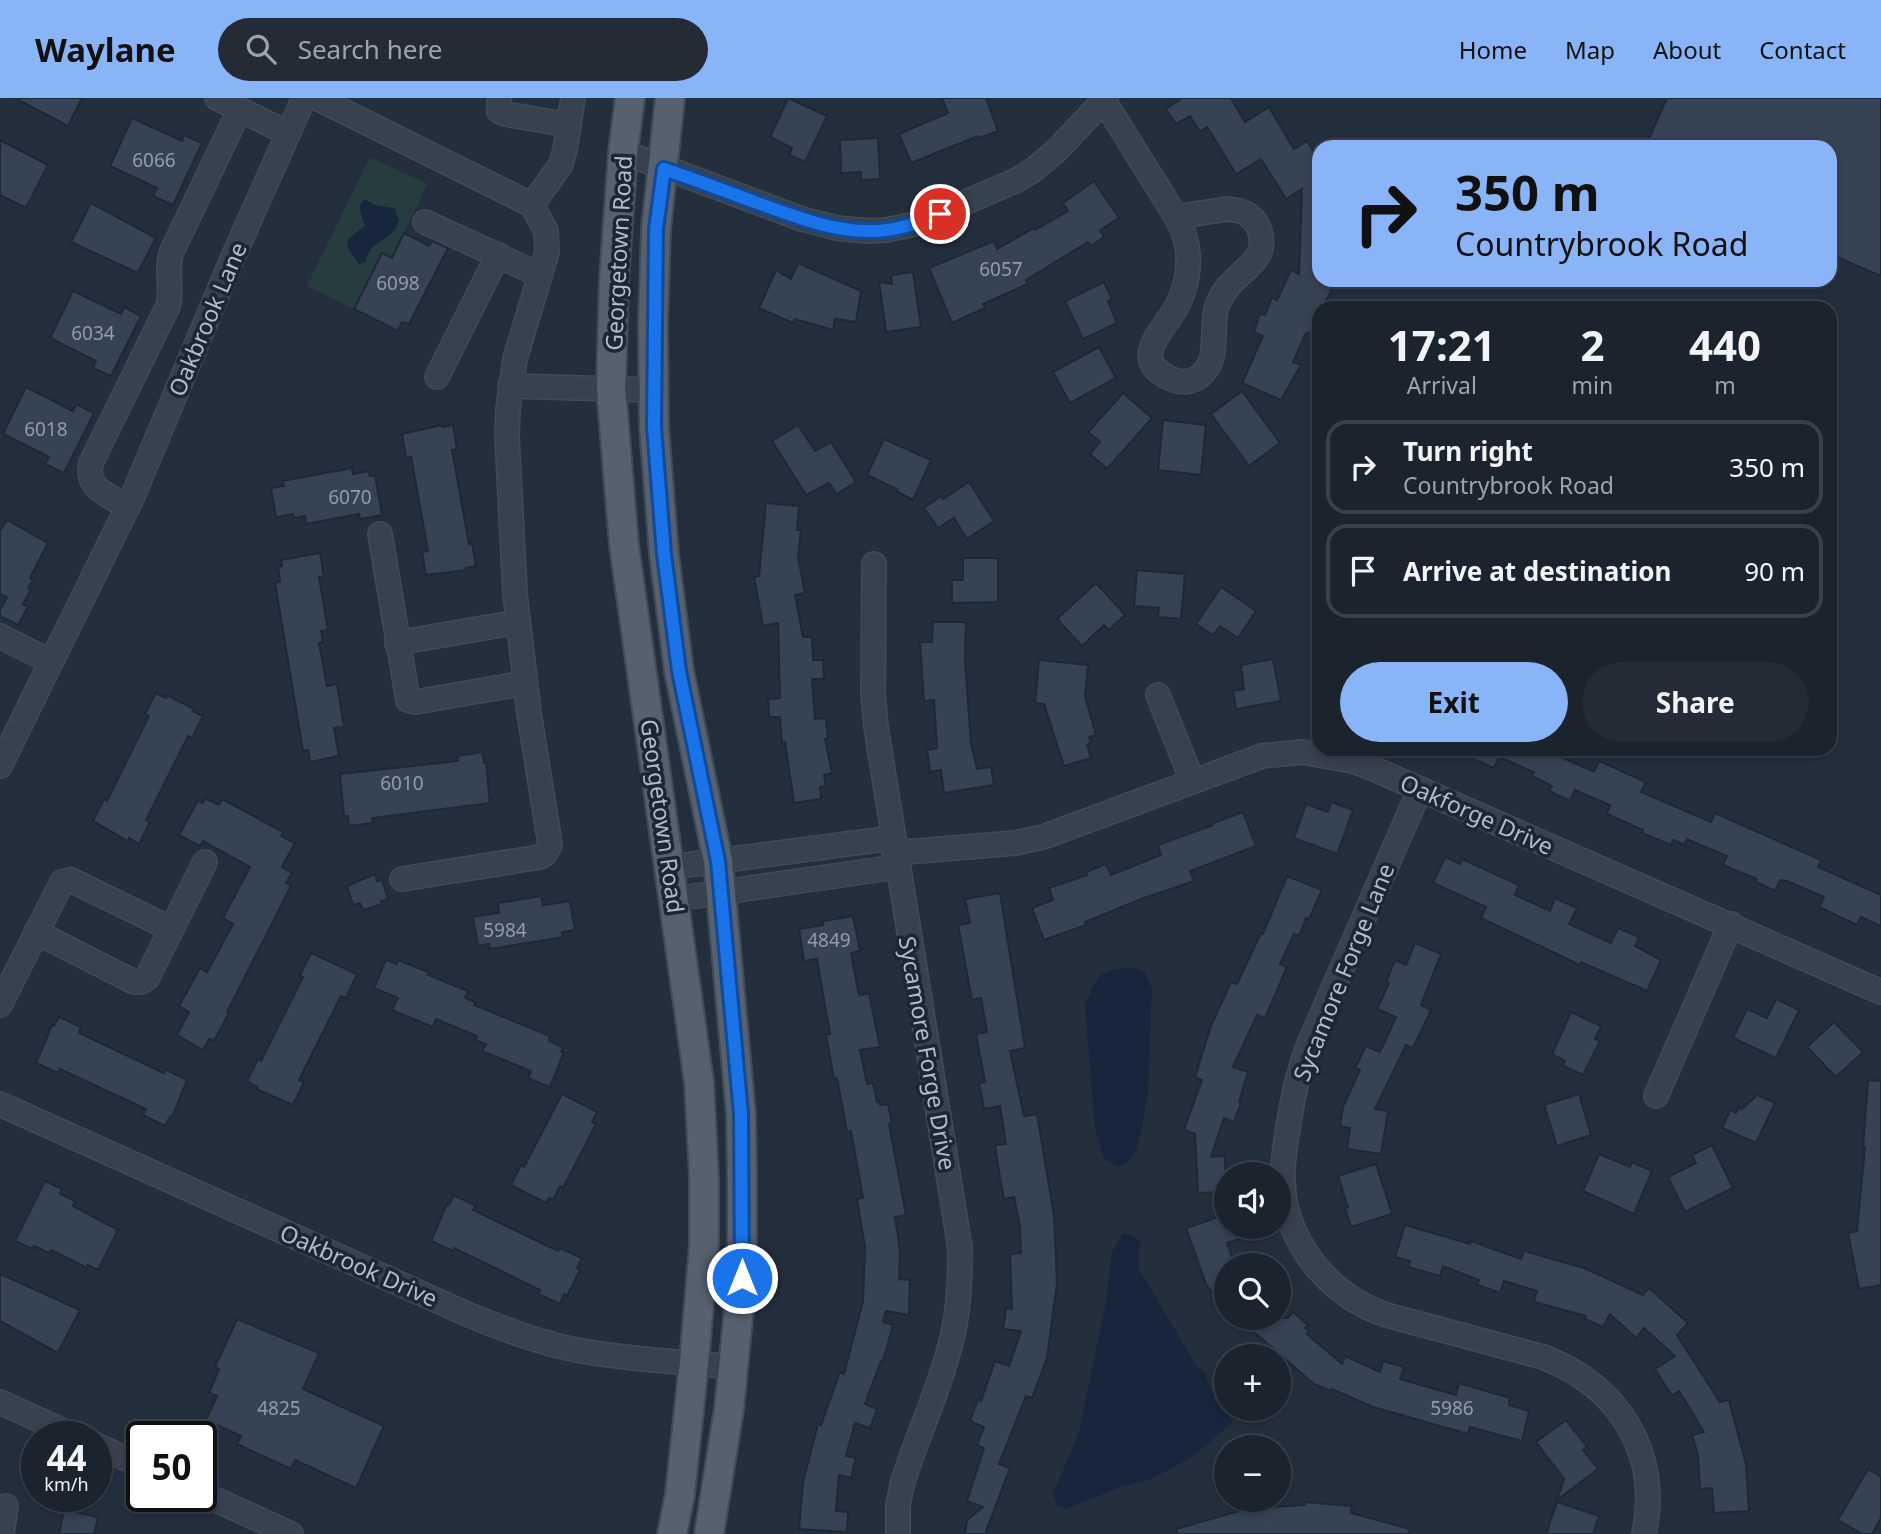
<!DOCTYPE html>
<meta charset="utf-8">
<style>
body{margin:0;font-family:"Noto Sans",sans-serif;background:#242b36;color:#f1f3f6;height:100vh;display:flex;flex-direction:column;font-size:26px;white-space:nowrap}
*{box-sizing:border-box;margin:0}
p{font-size:23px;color:#a0a4aa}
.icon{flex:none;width:38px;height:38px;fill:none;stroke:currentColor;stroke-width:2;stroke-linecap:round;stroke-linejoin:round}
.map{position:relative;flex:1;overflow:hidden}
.panel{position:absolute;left:1312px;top:203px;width:525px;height:455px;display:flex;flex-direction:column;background:#1b232e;border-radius:21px;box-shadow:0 4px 10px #0003,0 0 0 2px #39404a}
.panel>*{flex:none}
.top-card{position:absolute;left:1312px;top:42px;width:525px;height:147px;border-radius:21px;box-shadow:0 4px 10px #0003,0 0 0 2px #39404a;background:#8ab4f8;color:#111;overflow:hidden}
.buttons{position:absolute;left:1214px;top:1064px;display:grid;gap:14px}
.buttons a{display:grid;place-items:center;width:77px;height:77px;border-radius:50%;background:#1b232e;box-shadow:0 4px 10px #0003,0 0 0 2px #39404a;font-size:35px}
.speed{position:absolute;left:21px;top:1323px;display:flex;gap:14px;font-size:35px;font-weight:700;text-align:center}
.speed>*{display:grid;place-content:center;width:91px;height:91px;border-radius:50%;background:#1b232e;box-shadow:0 4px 10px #0003,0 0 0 2px #39404a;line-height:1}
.speed small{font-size:18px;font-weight:400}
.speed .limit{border:4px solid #111;border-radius:10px;background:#fff;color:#111}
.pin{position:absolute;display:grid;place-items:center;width:60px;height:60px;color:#fff;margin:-30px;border:4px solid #fff;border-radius:50%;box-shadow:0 2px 7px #0007}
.me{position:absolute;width:77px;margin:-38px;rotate:0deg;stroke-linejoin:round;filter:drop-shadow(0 0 5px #0008)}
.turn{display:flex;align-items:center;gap:24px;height:147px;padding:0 28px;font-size:32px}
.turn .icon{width:91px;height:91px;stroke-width:2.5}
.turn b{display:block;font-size:49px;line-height:60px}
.eta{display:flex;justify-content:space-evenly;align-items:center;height:119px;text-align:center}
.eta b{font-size:42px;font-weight:700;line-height:49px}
.primary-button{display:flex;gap:14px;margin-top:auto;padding:14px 28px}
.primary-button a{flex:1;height:80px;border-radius:42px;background:#8ab4f8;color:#111;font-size:28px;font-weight:700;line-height:80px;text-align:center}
.primary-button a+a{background:#242b36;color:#f1f3f6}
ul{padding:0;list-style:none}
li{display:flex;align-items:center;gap:21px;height:94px;margin:0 14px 10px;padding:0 14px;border:4px solid #39404a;border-radius:21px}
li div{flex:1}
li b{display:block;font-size:26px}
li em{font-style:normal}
header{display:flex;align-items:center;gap:42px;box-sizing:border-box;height:98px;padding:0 35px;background:#8ab4f8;color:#111}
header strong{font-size:33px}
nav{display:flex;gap:38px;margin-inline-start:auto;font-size:24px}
.search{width:490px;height:63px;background:#242b36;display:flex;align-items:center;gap:18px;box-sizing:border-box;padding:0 24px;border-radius:38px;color:#a0a4aa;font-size:26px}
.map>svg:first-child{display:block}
.green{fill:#263c3f}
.water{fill:#17263c}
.building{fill:#364354;stroke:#1f2835;stroke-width:2}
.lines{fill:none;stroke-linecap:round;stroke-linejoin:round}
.minor-casing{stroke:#414a57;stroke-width:26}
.major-casing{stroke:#414a57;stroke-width:32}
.minor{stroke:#38414e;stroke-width:23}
.major{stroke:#56606e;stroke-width:28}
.route-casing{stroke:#114b97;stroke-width:18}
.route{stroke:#1a73e8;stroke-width:12}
.labels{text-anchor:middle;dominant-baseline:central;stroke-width:7;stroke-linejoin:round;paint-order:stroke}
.number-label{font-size:19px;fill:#929caa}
.street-label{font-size:23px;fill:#b4bcc9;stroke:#1d2633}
</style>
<header>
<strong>Waylane</strong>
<div class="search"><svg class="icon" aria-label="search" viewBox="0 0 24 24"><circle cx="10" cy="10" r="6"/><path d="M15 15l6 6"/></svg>Search here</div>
<nav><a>Home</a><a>Map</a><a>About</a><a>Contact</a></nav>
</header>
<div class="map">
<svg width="1881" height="1436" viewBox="0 0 1881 1436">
<rect width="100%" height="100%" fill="#242f3e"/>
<path class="green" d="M370,59L427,86L392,160L381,155L354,211L307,188Z"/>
<g class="water">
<path d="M364,101L375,107L394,110L399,122C393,145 368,141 366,164L359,166L348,150L347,142L365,128L359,109Z"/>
<path d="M1122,870H1135L1145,874L1152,891L1148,994L1142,1031L1135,1055L1126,1066L1118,1069L1104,1061L1095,1031L1085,906L1098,879L1107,874Z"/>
<path d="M1123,1135L1134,1138L1140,1146L1138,1170L1196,1267L1205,1275L1207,1283L1233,1324L1192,1359L1151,1381L1121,1389L1066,1411L1057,1408L1053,1396L1079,1334L1105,1209L1112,1154Z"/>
</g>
<g class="building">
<path d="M15,0H82L68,28Z"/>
<path d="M788,0L827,18L805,64L789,57L792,50L772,40L771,37Z"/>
<path d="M942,0H986L998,33L979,40L978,38L911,65L899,36L948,15Z"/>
<path d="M1179,0H1231L1245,24L1269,9L1294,51L1307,43L1320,63V182H1336L1323,210H1320L1316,224L1318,229L1305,237L1293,264L1301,267L1281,302L1242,285L1263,238L1254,234L1260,215L1265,217L1272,199L1277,202L1291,172L1299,176L1302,91L1286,101L1261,61L1236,76L1207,29L1200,34L1190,18L1176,26L1166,11L1180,2Z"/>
<path d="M1667,0H1881V178L1830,156V49H1645Z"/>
<path d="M132,20L182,43L184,37L202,45L173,107L153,98L157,90L110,68Z"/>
<path d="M878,40L880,81L861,82V74L841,75L840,42Z"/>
<path d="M0,42L48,67L26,110L0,97Z"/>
<path d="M1094,83L1119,120L1100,132L1104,139L1091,148L1088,144L1026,182L1028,186L983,206L985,210L952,225L929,170L994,143L997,151L1034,130L1035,132L1068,113L1063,105Z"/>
<path d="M91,105L156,140L138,175L71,144Z"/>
<path d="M404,135L429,148L432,143L448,150L409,226L402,224L398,233L354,211L382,155L392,160Z"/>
<path d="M798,165L861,193L856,224L835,221L833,232L795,221L793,225L759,210L776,172L791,181Z"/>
<path d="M913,174L921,229L886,234L879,184L892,186L891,177Z"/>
<path d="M1104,184L1112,201L1108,203L1117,225L1083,241L1065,203Z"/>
<path d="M73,193L121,216L124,209L141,218L111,278L93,270L96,263L50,240Z"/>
<path d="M1099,249L1116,280L1070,305L1053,274Z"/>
<path d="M26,289L73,313L76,306L94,315L64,375L45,366L49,359L3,336Z"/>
<path d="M1242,293L1280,345L1249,368L1211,316Z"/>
<path d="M1123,295L1152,320L1107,371L1090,356L1100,344L1088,334Z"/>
<path d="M1163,322L1206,327L1201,377L1158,372Z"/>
<path d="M442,327V329L453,327L457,351L452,352L469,446L472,445L476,468L466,470V472L426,477L422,454L428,453L411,359L406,360L402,336Z"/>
<path d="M798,327L815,353L831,344L856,384L837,396L829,385L806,397L772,343Z"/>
<path d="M884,341L931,362L913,402L896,393L897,391L867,377Z"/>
<path d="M352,370L353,376L369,373L370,378L375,377L382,417L360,421L359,416L306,426L305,418L293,420V416L276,419L271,390L284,388L282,383Z"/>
<path d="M969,384L994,423L967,441L954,420L938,430L924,410L941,398L943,401Z"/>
<path d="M766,405L799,408L797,432H801L798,459L805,495L795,497L803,539H812L813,562H823L824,581H812L815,621L826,620L828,641H825L832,675L824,677L826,688L820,689L821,701L794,705L785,644L782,645L780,619H769L768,601L780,600L778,525L763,528L754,479L759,478Z"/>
<path d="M7,422L48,445L30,480L33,482L28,490L31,492L23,506L28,509L18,527L0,518V512L7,499L0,496V433Z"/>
<path d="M320,455L324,479H319L328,532L321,533L323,544L319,545L327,588L337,586L344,629L334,630L339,658L310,664L308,652L303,653L275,485L280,484L278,469L282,468L281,462Z"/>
<path d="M963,460H998V504L952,505V482H963Z"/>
<path d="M1137,472L1185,476L1181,521L1158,519L1159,510L1134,508Z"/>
<path d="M1096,485L1125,517L1109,532L1104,527L1082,548L1057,521Z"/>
<path d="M1221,489L1256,513L1238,540L1220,528L1213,537L1196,526Z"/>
<path d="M933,524H966L965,562L971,645L977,671L991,669L994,687L944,695L941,672L930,674L927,652L937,650L934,602L924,603L920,544H932Z"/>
<path d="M1273,561L1281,603L1236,611L1233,593L1244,591L1241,567Z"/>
<path d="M1039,562L1088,567L1085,599L1096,637L1089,639L1091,644L1087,647L1091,660L1064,668L1044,606L1035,605Z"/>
<path d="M156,595L166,600L167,597L194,611L193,613L203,618L192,640L188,638L146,722L150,724L139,746L129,740L128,743L93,723L104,701L107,703L149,618L145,616Z"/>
<path d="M1450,651H1544L1594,674L1599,663L1646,684L1641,694L1711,724L1715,715L1821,762L1818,769L1881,797V828L1861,819L1857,827L1819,809L1824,799L1787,783L1780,782L1775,793L1756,784L1757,781L1723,767L1727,758L1687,741L1685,747L1673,742L1671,747L1642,735L1643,732L1607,716L1610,707L1575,692L1570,703L1549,693L1552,688L1532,678L1534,674L1499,659L1494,670Z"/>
<path d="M482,654L484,665H486L490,705L372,720L373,725L349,728L348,718H344L340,676L458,663L457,658Z"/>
<path d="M205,700L219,707L222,701L283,734L281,738L295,745L282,769L292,775L286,785L291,788L227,914L229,915L214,943L209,941L203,952L177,937L189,914L179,908L200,870L207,874L233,826L223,820L250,769L203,743L200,748L179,737L198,702L203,705Z"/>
<path d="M1331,704L1353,712L1337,756L1294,740L1306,706L1328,714Z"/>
<path d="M1243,714L1256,748L1190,773L1194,783L1144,800L1085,824L1086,827L1044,842L1032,810L1053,802L1049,790L1087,777L1086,774L1106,766L1111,777L1161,757L1158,747L1213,727V725Z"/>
<path d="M1445,759L1460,766L1462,761L1519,787L1515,797L1550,813L1555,800L1577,810L1569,826L1611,845L1618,830L1639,839L1635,848L1661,862L1647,893L1581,864L1580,867L1481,820L1486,809L1433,785Z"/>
<path d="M375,776L377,783L382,782L388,801L381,803L382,806L363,812L360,805L353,807L347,788Z"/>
<path d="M1287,778L1322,792L1309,821L1306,820L1299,838L1294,836L1280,866L1287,869L1265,920L1257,917L1233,969L1248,974L1239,1004L1241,1005L1234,1024L1224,1020L1211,1059L1225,1058L1226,1094L1198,1095L1195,1036L1184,1032L1202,982L1195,979L1211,928L1231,884L1237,886L1261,835L1263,836Z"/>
<path d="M1000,795L1025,950L1010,953L1024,1018L1037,1016L1054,1117L1057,1185L1047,1260L1032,1300L1026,1298L999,1366L1010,1370L985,1436H965L967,1422L983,1409L967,1403L984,1350L977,1347L984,1329L970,1323L978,1302L981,1303L995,1263L1009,1268L1021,1233L1003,1231L1006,1210L1012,1211L1010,1156L1021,1155L1020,1129L1014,1099L1004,1101L1000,1080L995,1047L1006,1046L1000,1008L984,1011L979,985L985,984L976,936L987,934L981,900L972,902L958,827L970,825L965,801Z"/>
<path d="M541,798L543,807L570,803L575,832L562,834L563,839L490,851L489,846L478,848L473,819L499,815L498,805Z"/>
<path d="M853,818L860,853L851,855L859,897L869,895L880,949L860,952L867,986L873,985L877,1004L879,1003L880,1007L888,1006L892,1025L889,1026L906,1117L895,1119L900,1153L899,1181L910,1182L909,1217L886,1213L883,1224L893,1227L883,1263H881L865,1306L877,1311L870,1330L855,1325L846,1358L856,1360L851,1380L839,1377L836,1413L848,1414L847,1434L799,1431L803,1384L818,1326L821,1327L840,1274L844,1276L863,1203L865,1149L857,1101L863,1100L851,1033L847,1034L837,980L834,981L826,937L830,936L817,861L804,863L799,831L823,827V823Z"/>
<path d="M1415,845L1441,856L1421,907L1431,912L1413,950L1406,947L1375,1011L1388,1013L1381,1056L1347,1051L1350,1030L1340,1028L1343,1009L1360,972L1355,970L1366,948L1380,954L1396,919L1377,911L1389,885L1386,884L1395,862L1406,867Z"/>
<path d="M311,855L357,876L346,900L341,898L299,982L304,984L293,1007L256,991L257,989L247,983L258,961L261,963L303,879L300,877Z"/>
<path d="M386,862L397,866L398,862L429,874L428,877L468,893L465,900L475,904L474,907L550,938L549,943L563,949L561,954H564L550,989L528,980L531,973L482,953L486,946L475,942L477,938L436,921L433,929L392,912L398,900L374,890Z"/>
<path d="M1776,901L1799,912L1776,960L1733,940L1747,911L1767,920Z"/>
<path d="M1571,914L1601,928L1595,941L1600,943L1583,977L1563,968L1565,963L1552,956Z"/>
<path d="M59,919L81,929L79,935L164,975L165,971L187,982L172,1019L170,1018L165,1028L143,1017L146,1011L60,971L58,975L36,965L52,927L54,928Z"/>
<path d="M1834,924L1863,954L1836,979L1807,949Z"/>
<path d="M1868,982L1881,983V1187L1859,1191L1848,1135L1857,1133L1865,1049H1863Z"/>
<path d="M562,996L597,1014L592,1024L596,1026L563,1090L560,1088L553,1102L549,1100L546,1105L511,1087L521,1067L524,1069Z"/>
<path d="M1579,996L1591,1037L1557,1048L1544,1007Z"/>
<path d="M1757,997L1775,1005L1756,1045L1722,1030L1730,1012L1736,1015L1739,1009L1742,1011Z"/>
<path d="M1712,1047L1733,1090L1685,1114L1668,1079L1696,1065L1692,1057Z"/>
<path d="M1599,1056L1630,1069L1632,1064L1652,1073L1634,1116L1583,1093Z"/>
<path d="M1376,1066L1392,1116L1351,1129L1345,1110L1348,1109L1338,1078Z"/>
<path d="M45,1083L62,1091L60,1096L75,1103L73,1108L118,1132L98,1172L88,1167L87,1170L51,1152L49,1155L34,1148L33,1151L15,1143Z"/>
<path d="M454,1097L476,1108L473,1112L558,1153L560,1150L582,1160L577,1170L580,1172L567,1198L564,1196L560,1206L538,1196L540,1192L454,1150L453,1153L431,1143L447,1106L449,1107Z"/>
<path d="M1227,1116V1129H1265V1132L1227,1145L1234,1164L1227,1166V1216L1206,1186L1186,1130Z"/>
<path d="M1405,1127L1470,1146L1471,1143L1521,1161L1524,1153L1584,1170L1643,1197L1649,1190L1688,1225L1677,1237L1720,1304L1729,1302L1746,1366L1749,1413L1714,1415L1712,1390L1700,1391L1698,1357L1692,1337L1704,1334L1679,1293L1672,1298L1655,1271L1675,1258L1644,1230L1636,1240L1610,1216L1603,1229L1585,1221L1586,1218L1534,1204L1537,1193L1504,1183L1500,1195L1477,1187L1479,1182L1443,1168L1440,1178L1408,1169L1410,1163L1395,1159Z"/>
<path d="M0,1176L80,1212L58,1255L0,1223Z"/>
<path d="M1293,1214L1308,1227L1305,1230L1309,1233L1307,1236L1342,1266L1345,1258L1380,1274L1383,1263L1404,1269L1400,1281L1456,1297L1459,1285L1510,1300L1509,1307L1529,1313L1522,1343L1470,1329L1468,1336L1373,1309L1332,1291L1331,1293L1314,1286L1238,1220H1288Z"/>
<path d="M237,1221L319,1255L303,1291L384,1328L356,1390L295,1362L291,1371L237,1346L241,1338L206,1322L217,1298L209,1295L219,1271L215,1269Z"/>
<path d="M1566,1322L1587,1349L1583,1352L1598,1371L1557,1402L1564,1381L1536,1344Z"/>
<path d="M1868,1371L1881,1379V1420L1872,1436H1862L1838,1422Z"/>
<path d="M1305,1404L1352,1408L1351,1415L1410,1431L1409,1436H1177L1176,1431L1250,1410L1305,1407Z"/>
<path d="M1557,1404L1599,1418L1593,1436H1546Z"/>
<path d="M64,1412L98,1419L94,1436H59Z"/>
</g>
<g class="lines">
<defs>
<g id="minor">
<path d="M217,0L287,35"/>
<path d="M317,0L532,107L546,133L547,154L515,261L508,311L507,338L515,496L529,615L550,746L545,756L540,759L402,781"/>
<path d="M499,0V13L505,16L569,27"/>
<path d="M1104,3L1175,117"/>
<path d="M623,54L802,121L837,130L867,133L886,132L915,126L1015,83L1032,73L1056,53L1106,0"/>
<path d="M532,107L561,66L565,52L573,0"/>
<path d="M1227,111C1233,112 1242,112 1247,116C1262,126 1267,149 1254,163C1240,179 1225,186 1217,208C1210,229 1220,259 1203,275C1196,283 1184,286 1174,282C1124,262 1167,231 1179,204C1192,175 1192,144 1175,117L1182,118Z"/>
<path d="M425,124L540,177"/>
<path d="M437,279L498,157"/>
<path d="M510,288L654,292"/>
<path d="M128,408C109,398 85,391 91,365L168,208C173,190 165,171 172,153L240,11"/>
<path d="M380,436L408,602L415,604L525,585"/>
<path d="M874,466L873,596L876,629L960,1150C960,1184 959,1215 950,1248C938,1296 916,1340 902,1387L898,1407V1436"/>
<path d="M0,538L51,564"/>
<path d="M397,545L518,524"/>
<path d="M1158,597L1192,682"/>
<path d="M0,668L132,400L233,159L304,0"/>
<path d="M1420,691L1309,946C1299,971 1293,997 1289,1024C1286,1043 1282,1062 1283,1082C1284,1135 1318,1183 1363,1207C1385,1219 1411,1223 1435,1230C1471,1240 1507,1249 1543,1259C1619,1288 1661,1355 1644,1436"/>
<path d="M894,755L1015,745L1043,739L1262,658L1302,654L1353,663L1372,670L1881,894"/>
<path d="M671,769L893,740"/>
<path d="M675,801L897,769"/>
<path d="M36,834L134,884H141L147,880L205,764"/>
<path d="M0,907L62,784L71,782L171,831"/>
<path d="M1656,998L1731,826"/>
<path d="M0,1006L469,1217C506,1232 543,1246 582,1253C632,1262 683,1264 734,1269"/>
<path d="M0,1304L77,1339"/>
<path d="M96,1347L142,1368"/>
<path d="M201,1395L291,1436"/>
<path d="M2,1436L6,1408"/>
</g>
<g id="major">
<path d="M630,0L623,54L614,182L611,290L624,447L699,984L704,1079V1147L694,1265L680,1396L672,1436"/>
<path d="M670,0L656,131L653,224L654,329L664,456L679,573L718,763L741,1016L742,1079V1180L729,1311L709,1436"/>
</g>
</defs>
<use href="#minor" class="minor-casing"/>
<use href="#major" class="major-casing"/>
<use href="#minor" class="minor"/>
<use href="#major" class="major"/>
</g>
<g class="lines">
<defs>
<path id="route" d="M742,1180L741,1016L718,763L679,573L664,456L654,329L656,131L664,71C696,82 728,94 760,106C794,118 831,133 868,133C894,134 917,125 940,116"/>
</defs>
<use href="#route" class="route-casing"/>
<use href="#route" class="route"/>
</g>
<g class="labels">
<g class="number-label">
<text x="154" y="62">6066</text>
<text x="1001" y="171">6057</text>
<text x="398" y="185">6098</text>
<text x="93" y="235">6034</text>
<text x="46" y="331">6018</text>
<text x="350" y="399">6070</text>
<text x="402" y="685">6010</text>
<text x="505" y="832">5984</text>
<text x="829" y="842">4849</text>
<text x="279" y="1310">4825</text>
<text x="1452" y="1310">5986</text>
</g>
<g class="street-label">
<text transform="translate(618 155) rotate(-87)">Georgetown Road</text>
<text transform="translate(207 221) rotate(-67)">Oakbrook Lane</text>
<text transform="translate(1477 716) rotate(24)">Oakforge Drive</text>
<text transform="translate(663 718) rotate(82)">Georgetown Road</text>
<text transform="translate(1343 874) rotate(-68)">Sycamore Forge Lane</text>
<text transform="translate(928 955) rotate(80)">Sycamore Forge Drive</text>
<text transform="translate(359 1167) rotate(24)">Oakbrook Drive</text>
</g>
</g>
</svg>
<div class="buttons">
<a><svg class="icon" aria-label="sound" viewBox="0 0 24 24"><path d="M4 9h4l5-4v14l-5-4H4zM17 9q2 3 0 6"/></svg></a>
<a><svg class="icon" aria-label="search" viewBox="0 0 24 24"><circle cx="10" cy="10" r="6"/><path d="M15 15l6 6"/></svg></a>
<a>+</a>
<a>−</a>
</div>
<div class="speed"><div>44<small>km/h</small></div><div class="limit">50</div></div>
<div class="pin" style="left:940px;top:116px;background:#d93025"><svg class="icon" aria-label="arrive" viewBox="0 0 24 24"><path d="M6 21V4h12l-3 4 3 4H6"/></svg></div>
<svg class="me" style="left:742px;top:1180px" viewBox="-20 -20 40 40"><circle r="17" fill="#1a73e8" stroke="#fff" stroke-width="3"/><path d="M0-11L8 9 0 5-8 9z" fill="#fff"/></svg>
<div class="top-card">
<div class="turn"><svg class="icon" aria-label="right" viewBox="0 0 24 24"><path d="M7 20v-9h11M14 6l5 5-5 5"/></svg><div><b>350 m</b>Countrybrook Road</div></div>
</div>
<section class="panel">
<div class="eta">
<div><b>17:21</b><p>Arrival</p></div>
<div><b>2</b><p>min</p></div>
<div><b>440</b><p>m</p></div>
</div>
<ul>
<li><svg class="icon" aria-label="right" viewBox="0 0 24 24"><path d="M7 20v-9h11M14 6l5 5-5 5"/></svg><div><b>Turn right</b><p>Countrybrook Road</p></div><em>350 m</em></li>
<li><svg class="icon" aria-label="arrive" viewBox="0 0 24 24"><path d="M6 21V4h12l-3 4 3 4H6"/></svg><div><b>Arrive at destination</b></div><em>90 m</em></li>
</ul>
<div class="primary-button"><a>Exit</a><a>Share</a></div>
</section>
</div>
